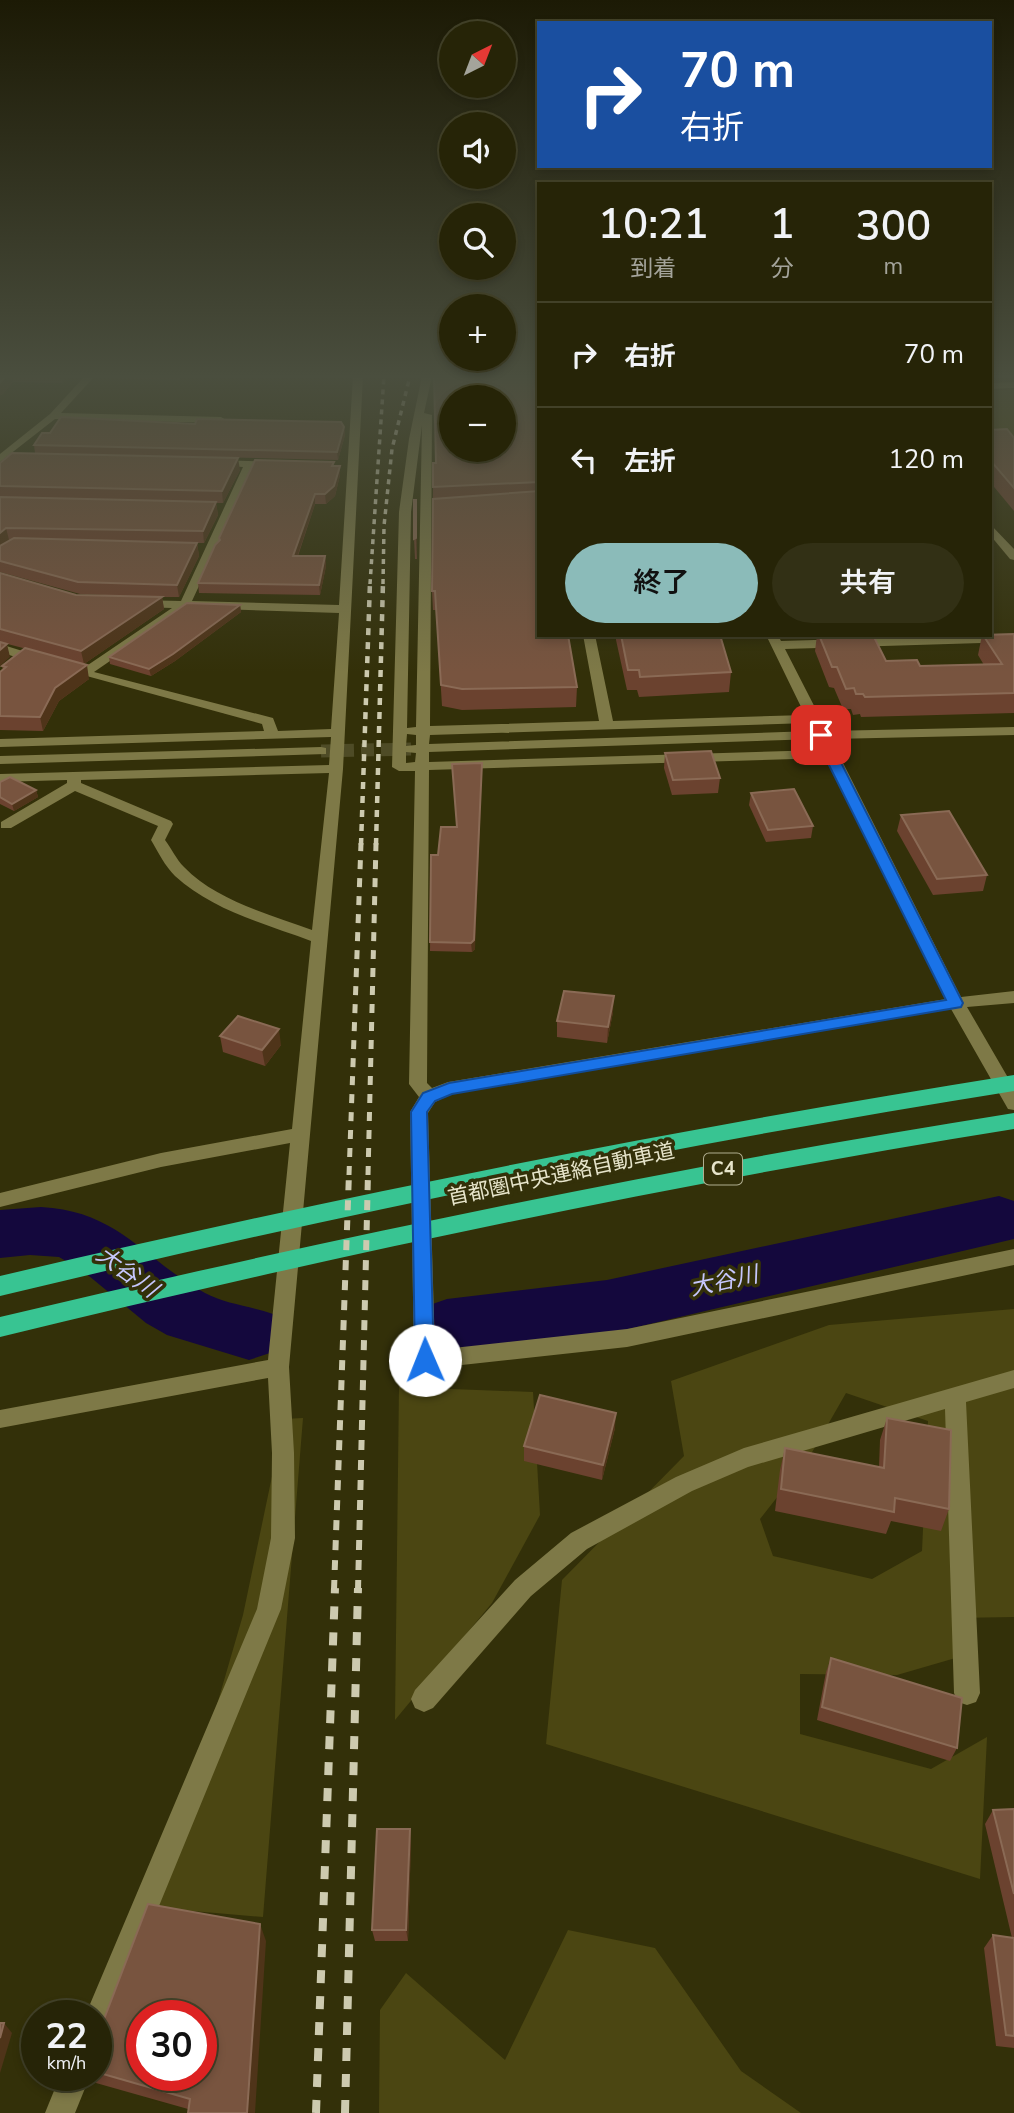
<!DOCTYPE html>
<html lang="ja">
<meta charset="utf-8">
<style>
body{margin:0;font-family:"Nunito Sans","Noto Sans JP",sans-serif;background:#323015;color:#f1f3f6;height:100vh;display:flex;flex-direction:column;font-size:26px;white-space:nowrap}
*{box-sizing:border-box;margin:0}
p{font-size:23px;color:#a4a49b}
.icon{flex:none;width:38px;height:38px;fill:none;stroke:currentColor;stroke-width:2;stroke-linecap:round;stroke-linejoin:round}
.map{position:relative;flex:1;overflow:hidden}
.drawer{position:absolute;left:537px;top:182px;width:455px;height:455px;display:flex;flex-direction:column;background:#262407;border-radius:0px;box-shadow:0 4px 10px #0003,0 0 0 2px #424128}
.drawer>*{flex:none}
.banner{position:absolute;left:537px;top:21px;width:455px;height:147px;border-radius:0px;box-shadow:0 4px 10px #0003,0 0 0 2px #424128;background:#1a4fa0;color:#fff;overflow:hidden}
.needle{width:46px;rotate:42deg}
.buttons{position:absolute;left:439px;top:21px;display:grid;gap:14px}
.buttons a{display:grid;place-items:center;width:77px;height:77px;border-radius:50%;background:#262407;box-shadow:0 4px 10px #0003,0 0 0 2px #424128;font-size:35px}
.speed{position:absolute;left:21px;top:2000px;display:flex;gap:14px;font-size:35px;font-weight:700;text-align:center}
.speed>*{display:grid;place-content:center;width:91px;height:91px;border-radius:50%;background:#262407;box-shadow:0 4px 10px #0003,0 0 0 2px #424128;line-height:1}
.speed small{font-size:18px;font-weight:400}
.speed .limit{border:10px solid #d22;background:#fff;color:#111}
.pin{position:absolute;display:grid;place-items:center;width:60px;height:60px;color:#fff;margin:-30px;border-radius:14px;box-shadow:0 4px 10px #0006}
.me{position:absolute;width:77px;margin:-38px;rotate:359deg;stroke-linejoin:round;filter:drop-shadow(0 0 5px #0008)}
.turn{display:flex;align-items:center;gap:24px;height:147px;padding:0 28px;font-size:32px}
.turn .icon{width:91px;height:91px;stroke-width:2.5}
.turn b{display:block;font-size:49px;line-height:60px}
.eta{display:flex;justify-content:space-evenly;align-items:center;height:119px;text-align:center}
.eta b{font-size:42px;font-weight:600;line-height:49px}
.primary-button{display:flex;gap:14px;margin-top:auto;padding:14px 28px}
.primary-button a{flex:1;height:80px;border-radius:42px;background:#8bbbb9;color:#111;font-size:28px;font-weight:600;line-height:80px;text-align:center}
.primary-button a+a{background:#323015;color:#f1f3f6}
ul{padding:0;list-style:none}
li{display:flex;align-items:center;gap:21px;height:105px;padding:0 28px;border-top:2px solid #424128}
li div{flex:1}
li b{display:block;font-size:26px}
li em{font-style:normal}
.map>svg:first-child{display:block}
.green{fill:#4b4612;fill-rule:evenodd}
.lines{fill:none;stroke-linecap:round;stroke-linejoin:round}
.river{fill:#14083d;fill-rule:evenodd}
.minor-tunnel{stroke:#4e4b26;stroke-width:13;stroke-dasharray:13 7;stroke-linecap:butt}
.minor{fill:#7e7947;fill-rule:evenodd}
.highway{fill:#38c492;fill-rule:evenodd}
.rail-far4{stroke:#cdcaaf;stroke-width:3.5;stroke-dasharray:5 5;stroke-linecap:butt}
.rail-far3{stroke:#cdcaaf;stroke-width:4.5;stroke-dasharray:7 7;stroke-linecap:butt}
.rail-far2{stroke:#cdcaaf;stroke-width:5;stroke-dasharray:9 9;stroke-linecap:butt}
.rail-far1{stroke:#cdcaaf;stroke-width:6;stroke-dasharray:10 10;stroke-linecap:butt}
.rail{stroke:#cdcaaf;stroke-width:8;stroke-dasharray:13 13;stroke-linecap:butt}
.wall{fill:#6b422f}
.shaded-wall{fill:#4f3419}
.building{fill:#78543f;stroke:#8a6a55;stroke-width:2;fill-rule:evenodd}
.route{fill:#1a73e8;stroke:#114b97;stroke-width:2}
.labels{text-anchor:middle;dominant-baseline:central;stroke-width:7;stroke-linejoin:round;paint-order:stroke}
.shield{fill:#333009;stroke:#b0ae90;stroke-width:2}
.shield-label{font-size:19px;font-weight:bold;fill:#e6e4ca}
.street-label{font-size:21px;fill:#e6e4ca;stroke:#333009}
.water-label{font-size:23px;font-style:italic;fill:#c6c7fd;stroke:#333009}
</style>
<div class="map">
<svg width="1014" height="2113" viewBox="0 0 1014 2113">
<rect width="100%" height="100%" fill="#333009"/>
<g class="green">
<path d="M1014,389V437L991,438L990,390Z"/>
<path d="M1014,1309V1617L955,1618L959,1657L897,1675L800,1674V1734L931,1769L987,1737L980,1879L546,1744L562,1580L684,1456L671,1381L829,1325ZM846,1393L928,1421L922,1551L872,1579L773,1556L760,1519L811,1454Z"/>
<path d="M399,1387L533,1392L540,1515L492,1603L395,1720Z"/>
<path d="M303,1418L263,1917L158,1908L243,1615L284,1419Z"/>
<path d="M568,1930L655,1948L741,2071L801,2113H379L380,2010L406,1973L505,2060Z"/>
</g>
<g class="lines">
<g class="river">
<path d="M999,1196L1014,1201V1239L607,1334L447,1353L424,1345L414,1326L424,1307L447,1299L607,1280Z"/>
<path d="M41,1207C119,1211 144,1260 205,1293C225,1304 251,1306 273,1314L282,1333L273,1352L249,1360L167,1335L146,1323L83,1271L59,1257L30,1255L0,1258V1210Z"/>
</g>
<path class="minor-tunnel" d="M321,751L411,749"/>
<g class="minor">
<path d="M85,376H95L61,413L221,417L226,420L221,423L55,419L0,462V454L50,414Z"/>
<path d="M353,376H363L343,769L289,1367L294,1453L295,1538L281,1609L106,2035L96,2039V2016H85L257,1609L271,1538L272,1453L268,1378L0,1428V1410L268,1360L290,1143L161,1167L0,1207V1193L161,1153L292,1129L311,941C265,924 212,910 175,876C165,866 158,852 151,840L158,826L75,791L11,828H1V822L67,783V780L0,782V774L329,765L331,737L0,747V739L264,731L262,724L61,669L67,665L82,669L172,608L140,607L136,606V600L181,601L243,467L212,465L211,463L216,460L275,462L280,465L275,468L254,467L192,601L339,605ZM187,608L339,613L331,729L278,731L273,718L94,672ZM329,773L312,930C269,914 217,901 184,867C176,859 172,849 165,840L173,824L171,821L81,783V780Z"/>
<path d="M422,376H432L424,413L432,415L430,726L599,721L583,635H595L613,721L805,715L766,635H778L781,641L1014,634V642L785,649L827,731L1014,727V735L831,739L961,997L1014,991V1003L967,1007L1014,1088V1110L1008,1109L951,1009L452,1094L435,1102L428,1113L435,1350L627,1329L1014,1249V1265L627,1347L425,1369L418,1366L414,1360L410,1112L419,1097L409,1084L415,771H399L392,767L399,512L409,439ZM422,425L416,727L407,728L411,512ZM809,723L813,731L429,744L430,735ZM407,734L416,735V745L406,746ZM817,739L823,750L429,762V752ZM406,752L416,753L415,762L406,763ZM827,758L946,999L448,1082L432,1088L427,1083L429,770Z"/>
<path d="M1014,382V388L990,389V383Z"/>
<path d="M990,524L1014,549V560L1010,559L990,535Z"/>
<path d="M0,644L45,658L46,661L40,665L0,652Z"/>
<path d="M321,747L326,748V754L0,764V756Z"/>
<path d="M1014,1370V1388L966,1402L980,1693L976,1702L967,1705L958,1702L954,1693L945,1409L748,1467L692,1491L587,1549L531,1596L433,1708L424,1712L415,1708L411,1699L415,1690L515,1580L571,1533L676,1477L744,1448Z"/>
<path d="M60,2076H90L75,2113H45Z"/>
</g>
<g class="highway">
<path d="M1014,1075V1091C673,1145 336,1215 0,1296V1276C336,1197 673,1129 1014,1075Z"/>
<path d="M1014,1113V1129C673,1184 336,1255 0,1337V1317C336,1237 673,1167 1014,1113Z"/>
</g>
<g class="rail-far4">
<path d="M370,584L384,376"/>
<path d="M383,584L384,526L392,449L410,376"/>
</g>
<g class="rail-far3">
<path d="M361,845L370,582"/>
<path d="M376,845L383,582"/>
</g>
<g class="rail-far2">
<path d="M349,1175L361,843"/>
<path d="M368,1175L376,843"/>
</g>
<g class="rail-far1">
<path d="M334,1590L349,1173"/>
<path d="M358,1590L368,1173"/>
</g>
<g class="rail">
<path d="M316,2113L335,1588"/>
<path d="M345,2113L358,1588"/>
</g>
</g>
<g class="wall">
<path d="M0,376H82L80,378H66L63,383L13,382L3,394L0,395Z"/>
<path d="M96,376H182L179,380L97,378Z"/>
<path d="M434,376H539V393H535L539,417V635L577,687L576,707L462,710L442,706L436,610H433L432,591L433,487L436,463Z"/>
<path d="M195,424L344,427L345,435L338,460L35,453L34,445L50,433Z"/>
<path d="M990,430L1014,438V511L990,482Z"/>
<path d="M0,463L240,470L223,503H216L218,515L204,543H197L199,556L179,597H162L164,609L84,664L0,642V573L76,595L153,597L80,594L0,572Z"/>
<path d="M334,466H340V475L335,496L326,504H315L298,556H325L326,566L320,595L199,593L198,583L219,541V538Z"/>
<path d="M416,500L417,559H415L414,539Z"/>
<path d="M240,605L241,612L175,661L151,676L110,664L109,657Z"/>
<path d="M1014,634V713L861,717L860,714L853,715L851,709H843L834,688L829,687L815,651L817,635H873L886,661L920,666L984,665L978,655L982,635Z"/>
<path d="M616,635H720L731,672L729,692L639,697L637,690H627L616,640Z"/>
<path d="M2,666L89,679L59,701L43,731L0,730V672L3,670Z"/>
<path d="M665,753L720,778L718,793L672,795L664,768Z"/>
<path d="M0,782L36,790L38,797L14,811L0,804Z"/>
<path d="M751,793L813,826L811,838L766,842L749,805Z"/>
<path d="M901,815L987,875L983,891L933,895L897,831Z"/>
<path d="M431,855L475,949L472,952L430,951Z"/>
<path d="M613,1012L607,1043L557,1037V1021Z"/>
<path d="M220,1036L281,1045L265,1066L223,1052Z"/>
<path d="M887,1418L949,1509L941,1531L891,1521L886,1534L775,1511L780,1470L785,1448L879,1467L880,1440Z"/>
<path d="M615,1428L602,1480L524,1461V1446Z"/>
<path d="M831,1658L957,1748L950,1761L817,1720L826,1672Z"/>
<path d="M1014,1809V2048L996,2046L984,1948L993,1935L1012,1938L985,1824L993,1810Z"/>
<path d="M411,1841L408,1941H375L372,1930Z"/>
<path d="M266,1941L188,2109L96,2083L90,2076H96V2040Z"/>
</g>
<g class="shaded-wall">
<path d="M6,376H11L13,382L3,394L0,395V383Z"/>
<path d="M61,376H66V378L63,383Z"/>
<path d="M344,427L345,435L338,460L337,452Z"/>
<path d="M238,458L240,470L223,503L222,491Z"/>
<path d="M340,466V475L335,496L326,504L325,494Z"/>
<path d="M315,494V504L294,566L293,556Z"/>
<path d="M416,500L417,520V559L416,538Z"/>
<path d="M216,502L218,515L204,543L203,531Z"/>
<path d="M6,528L9,540L0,547V533Z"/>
<path d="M197,543L199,556L179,597L177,585Z"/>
<path d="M325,556L326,566L320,595L319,585Z"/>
<path d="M162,597L164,609L84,664L81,651Z"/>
<path d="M240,605L241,612L175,661L151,676L149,669Z"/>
<path d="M7,644L10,657L0,666V650Z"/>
<path d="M87,665L89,679L59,701L43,731L40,717L55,688Z"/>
<path d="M482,772L475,949L472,952L471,943Z"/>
<path d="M36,790L38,797L14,811L12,804Z"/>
<path d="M614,996L613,1012L607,1043L608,1027Z"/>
<path d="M279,1029L281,1045L265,1066L262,1050Z"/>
<path d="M616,1413L615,1428L602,1480L603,1465Z"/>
<path d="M410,1829L411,1841L408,1941L406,1930Z"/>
<path d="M260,1924L266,1941L255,2113H247Z"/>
<path d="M4,2023L12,2033L0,2073V2038Z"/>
</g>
<g class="building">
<path d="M0,376H6L0,383Z"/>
<path d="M434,376H539L532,377L539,417V482L433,487V463H436ZM452,397H504V450H452Z"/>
<path d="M61,417L195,424L197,419L341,422L344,427L337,452L34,445L42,433H50Z"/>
<path d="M1007,429L1014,438V488L990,460V430Z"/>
<path d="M12,453L238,458L222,491L0,486V463Z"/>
<path d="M255,460L334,462L332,466H340L334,486L325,494H315L293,556H325L319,585L198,583L215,545L220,540L219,538Z"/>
<path d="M539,491V635H568L577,687L462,689L441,685L435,591H432L433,499Z"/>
<path d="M0,497L216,502L203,531L6,528L0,533Z"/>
<path d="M414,500H416V538L414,539Z"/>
<path d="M14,538L197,543L177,585L78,582L0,561V546Z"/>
<path d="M0,573L76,595L162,597L81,651L0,629Z"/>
<path d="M187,603L240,605L173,654L149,669L109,657Z"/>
<path d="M1014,634V693L865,697L863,694H856L854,688L846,689L837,667H832L819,635H873L886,661L917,660L920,666L1002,664L983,635Z"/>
<path d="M621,635H720L731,672L640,677L639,670H628Z"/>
<path d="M0,642L7,644L0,650Z"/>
<path d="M25,648L87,665L55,688L40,717L0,716V672L6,667L2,666Z"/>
<path d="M711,751L720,778L673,780L665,753Z"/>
<path d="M482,763L474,940L471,943L430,942L431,855H438L441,827H457L452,764Z"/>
<path d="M10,777L36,790L12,804L0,797V782Z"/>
<path d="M794,789L813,826L768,830L751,793Z"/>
<path d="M949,811L987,875L937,879L901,815Z"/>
<path d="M564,991L614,996L608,1027L557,1021Z"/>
<path d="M238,1016L279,1029L262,1050L220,1036Z"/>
<path d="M540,1395L616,1413L603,1465L524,1446Z"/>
<path d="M887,1418L951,1430L949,1509L895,1498L894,1512L781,1489L785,1448L884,1468Z"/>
<path d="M831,1658L962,1698L957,1748L822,1707Z"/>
<path d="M1014,1809V1894L993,1810Z"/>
<path d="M377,1829H410L406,1930H372Z"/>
<path d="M148,1904L260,1924L247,2113H188L190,2099L96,2072V2040ZM142,2016H201V2076H142Z"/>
<path d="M993,1935L1014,1938V2036L1006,2035Z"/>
<path d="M0,2023H4L0,2038Z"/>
</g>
<linearGradient id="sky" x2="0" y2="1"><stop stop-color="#1c1a05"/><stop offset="0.56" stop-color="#4a4e3e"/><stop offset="1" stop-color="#4a4e3e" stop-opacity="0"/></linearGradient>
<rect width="1014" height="672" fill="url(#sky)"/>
<path class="route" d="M821,731L827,735L963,1003L961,1007L452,1094L435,1101L427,1112L434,1360L431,1366H418L415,1360L411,1112L423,1093L449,1083L946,1000L814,735Z"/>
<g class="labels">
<rect class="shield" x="704" y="1153.5" width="38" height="31" rx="5"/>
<g class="shield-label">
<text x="723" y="1169">C4</text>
</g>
<g class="street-label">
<text transform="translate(561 1174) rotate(-12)">首都圏中央連絡自動車道</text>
</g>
<g class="water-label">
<text transform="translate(127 1272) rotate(36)">大谷川</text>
<text transform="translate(724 1281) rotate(-12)">大谷川</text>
</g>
</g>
</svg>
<div class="buttons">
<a><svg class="needle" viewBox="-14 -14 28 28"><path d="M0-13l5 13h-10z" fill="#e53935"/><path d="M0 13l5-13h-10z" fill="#a4a49b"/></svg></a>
<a><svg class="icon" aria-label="sound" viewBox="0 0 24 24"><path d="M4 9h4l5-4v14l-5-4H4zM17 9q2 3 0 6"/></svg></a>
<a><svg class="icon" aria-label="search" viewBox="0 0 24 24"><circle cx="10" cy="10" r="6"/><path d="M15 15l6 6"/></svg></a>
<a>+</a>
<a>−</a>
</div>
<div class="speed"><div>22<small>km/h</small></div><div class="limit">30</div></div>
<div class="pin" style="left:821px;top:735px;background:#d93025"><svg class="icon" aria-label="arrive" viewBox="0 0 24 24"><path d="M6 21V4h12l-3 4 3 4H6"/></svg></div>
<svg class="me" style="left:425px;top:1360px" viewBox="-20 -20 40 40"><circle r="19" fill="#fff"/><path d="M0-13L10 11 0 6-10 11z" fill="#1a73e8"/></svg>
<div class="banner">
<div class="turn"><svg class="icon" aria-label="right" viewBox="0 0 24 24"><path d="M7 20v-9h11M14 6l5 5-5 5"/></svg><div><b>70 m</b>右折</div></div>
</div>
<section class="drawer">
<div class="eta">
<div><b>10:21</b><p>到着</p></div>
<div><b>1</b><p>分</p></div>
<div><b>300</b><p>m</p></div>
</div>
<ul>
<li><svg class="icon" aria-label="right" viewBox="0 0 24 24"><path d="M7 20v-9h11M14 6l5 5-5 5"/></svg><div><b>右折</b></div><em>70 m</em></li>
<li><svg class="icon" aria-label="left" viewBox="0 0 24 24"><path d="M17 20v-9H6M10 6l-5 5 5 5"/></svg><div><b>左折</b></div><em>120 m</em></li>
</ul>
<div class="primary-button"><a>終了</a><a>共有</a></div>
</section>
</div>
